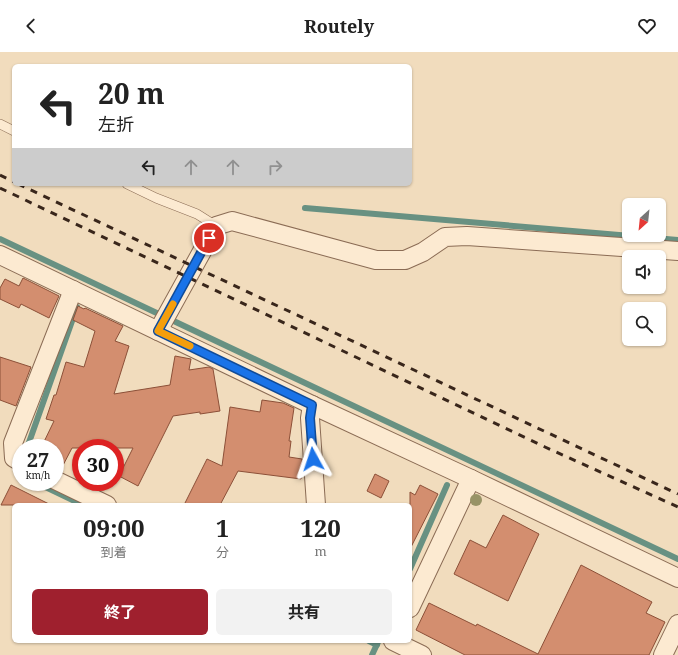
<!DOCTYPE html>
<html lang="ja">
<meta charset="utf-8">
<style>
body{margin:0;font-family:"Noto Serif","Noto Sans JP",serif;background:#f2f2f2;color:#222;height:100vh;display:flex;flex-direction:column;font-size:15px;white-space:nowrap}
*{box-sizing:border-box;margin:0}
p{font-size:13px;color:#767676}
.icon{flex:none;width:22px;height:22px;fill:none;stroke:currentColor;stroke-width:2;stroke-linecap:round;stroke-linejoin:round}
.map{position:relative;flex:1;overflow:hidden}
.sheet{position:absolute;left:12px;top:451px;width:400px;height:140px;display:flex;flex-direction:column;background:#fff;border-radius:6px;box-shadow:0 1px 3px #0004}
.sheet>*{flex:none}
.hud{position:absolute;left:12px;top:12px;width:400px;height:122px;border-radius:6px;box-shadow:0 1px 3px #0004;background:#fff;color:#222;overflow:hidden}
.needle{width:26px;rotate:207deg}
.buttons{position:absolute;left:622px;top:146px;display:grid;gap:8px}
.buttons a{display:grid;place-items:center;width:44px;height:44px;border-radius:6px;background:#fff;box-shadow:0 1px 3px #0004;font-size:20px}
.speed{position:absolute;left:12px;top:387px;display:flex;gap:8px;font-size:20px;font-weight:700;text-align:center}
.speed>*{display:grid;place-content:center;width:52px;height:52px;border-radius:50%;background:#fff;box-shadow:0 1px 3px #0004;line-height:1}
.speed small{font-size:10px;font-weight:400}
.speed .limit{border:6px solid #d22;background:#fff;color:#111}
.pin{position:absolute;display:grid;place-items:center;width:34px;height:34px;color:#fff;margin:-17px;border:2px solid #fff;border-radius:50%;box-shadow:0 1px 4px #0007}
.me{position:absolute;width:44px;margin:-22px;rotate:355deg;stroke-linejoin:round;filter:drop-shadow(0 0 3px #0008)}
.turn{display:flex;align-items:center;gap:14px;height:84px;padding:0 20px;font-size:18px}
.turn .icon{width:52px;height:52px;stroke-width:2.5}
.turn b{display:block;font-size:28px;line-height:34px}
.lanes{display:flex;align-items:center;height:38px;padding:0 20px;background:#0003;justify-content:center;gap:20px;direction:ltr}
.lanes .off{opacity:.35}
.eta{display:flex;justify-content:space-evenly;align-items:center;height:68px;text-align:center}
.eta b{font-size:24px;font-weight:700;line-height:28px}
.primary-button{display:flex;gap:8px;margin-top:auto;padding:8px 20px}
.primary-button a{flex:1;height:46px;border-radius:6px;background:#9f202e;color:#fff;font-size:16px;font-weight:700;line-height:46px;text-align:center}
.primary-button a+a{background:#f2f2f2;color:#222}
header{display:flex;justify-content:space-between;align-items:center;height:52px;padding:0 20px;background:#fff;font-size:18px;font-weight:700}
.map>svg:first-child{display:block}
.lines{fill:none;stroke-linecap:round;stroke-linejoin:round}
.stream{stroke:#689182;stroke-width:6}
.building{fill:#d38e6f;stroke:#8c5038}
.lane-casing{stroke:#8b6c55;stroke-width:10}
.street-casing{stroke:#8b6c55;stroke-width:20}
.lane{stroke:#fcead1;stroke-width:9}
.street{stroke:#fcead1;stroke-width:18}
.rail{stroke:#39261b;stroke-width:3;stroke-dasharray:7 7;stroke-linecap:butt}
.tree{fill:#989366}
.route-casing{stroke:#114b97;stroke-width:10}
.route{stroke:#1a73e8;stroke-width:7}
.slow{stroke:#f59e0b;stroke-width:7}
</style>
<header><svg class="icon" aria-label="back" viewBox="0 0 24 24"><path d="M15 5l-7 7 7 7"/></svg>Routely<svg class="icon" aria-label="heart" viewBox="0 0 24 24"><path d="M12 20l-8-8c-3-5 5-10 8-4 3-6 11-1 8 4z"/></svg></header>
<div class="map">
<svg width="678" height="603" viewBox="0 0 678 603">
<rect width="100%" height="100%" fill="#f1dcbd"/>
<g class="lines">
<g class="stream">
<path d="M305,156L678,188"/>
<path d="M0,187L678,507"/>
<path d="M27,396L77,255"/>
<path d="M19,418L18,422L21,424"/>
<path d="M35,430L83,453"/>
<path d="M410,517L447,433"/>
<path d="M369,589L377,593"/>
<path d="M372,603L378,590"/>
</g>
</g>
<g class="building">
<path d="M23,226L59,244L49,266L21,252L19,256L0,247V236L5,227L19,234Z"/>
<path d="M78,254L84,257L85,256L123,274L115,289L129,294L114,342L170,333L175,304L191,307L189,318L209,315L213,317L220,359L200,362V360L173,364L138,434L119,424L133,396H72L60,419L55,418V396H41L54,369L46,367L54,343H56L66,310L84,315L95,279L73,268Z"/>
<path d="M0,305L31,315L16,354L0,348Z"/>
<path d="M262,348L283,351L294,356L289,389H291L289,405L302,407L303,416L301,427L238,419L220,453H184L207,407L222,414L230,355L260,360Z"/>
<path d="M375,422L389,429L381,446L367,439Z"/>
<path d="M11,433L51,453H1Z"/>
<path d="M420,433L438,442L410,497V440L415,443Z"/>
<path d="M503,463L539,482L508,549L454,522L470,488L486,496Z"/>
<path d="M581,513L652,550L646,561L665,570L649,603H465L416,578L429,551L476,574L477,572L538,602Z"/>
</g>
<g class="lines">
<defs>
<g id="lane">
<path d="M0,72L14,79"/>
<path d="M127,132L156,146L197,162L216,174"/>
</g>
<g id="street">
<path d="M0,203L312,353L471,427L678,526"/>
<path d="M158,279L216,174L232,169L376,208H405L423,200L445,185L467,184L678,199"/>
<path d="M312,353L310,366L316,453"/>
<path d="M21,410L14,406L13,391L73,238"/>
<path d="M55,428L107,453"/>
<path d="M410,556L471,427"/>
<path d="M393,589L422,603"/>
<path d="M663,603L678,572"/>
</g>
</defs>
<use href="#lane" class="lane-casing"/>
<use href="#street" class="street-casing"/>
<use href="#lane" class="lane"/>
<use href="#street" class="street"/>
<g class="rail">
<path d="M0,123L14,130"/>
<path d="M18,132L678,442"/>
<path d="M0,136L545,395L678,455"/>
</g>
</g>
<circle class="tree" cx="476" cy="448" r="6"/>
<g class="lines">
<defs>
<path id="route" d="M209,186L158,279L312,353L310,366L313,407"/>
</defs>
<use href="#route" class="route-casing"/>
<use href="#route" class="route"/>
<path class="slow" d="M173,252L158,279L190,294"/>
</g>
</svg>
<div class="buttons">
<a><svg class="needle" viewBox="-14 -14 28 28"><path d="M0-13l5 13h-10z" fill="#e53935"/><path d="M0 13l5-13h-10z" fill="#767676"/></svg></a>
<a><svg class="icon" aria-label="sound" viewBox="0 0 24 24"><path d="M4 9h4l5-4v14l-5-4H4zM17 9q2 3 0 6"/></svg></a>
<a><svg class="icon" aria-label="search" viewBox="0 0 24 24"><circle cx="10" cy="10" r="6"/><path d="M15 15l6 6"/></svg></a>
</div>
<div class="speed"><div>27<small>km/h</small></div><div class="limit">30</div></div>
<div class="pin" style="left:209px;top:186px;background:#d93025"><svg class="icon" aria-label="arrive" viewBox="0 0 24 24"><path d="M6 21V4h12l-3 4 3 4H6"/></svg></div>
<svg class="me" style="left:313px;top:407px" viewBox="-20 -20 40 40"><path d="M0-17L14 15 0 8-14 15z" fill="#1a73e8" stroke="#fff" stroke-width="4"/></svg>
<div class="hud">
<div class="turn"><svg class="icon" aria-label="left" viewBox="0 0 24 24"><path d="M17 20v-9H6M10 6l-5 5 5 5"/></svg><div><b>20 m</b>左折</div></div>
<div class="lanes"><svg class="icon" aria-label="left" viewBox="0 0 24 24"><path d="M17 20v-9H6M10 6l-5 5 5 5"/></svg><svg class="icon off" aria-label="ahead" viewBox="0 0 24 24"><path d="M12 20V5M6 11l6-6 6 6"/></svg><svg class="icon off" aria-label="ahead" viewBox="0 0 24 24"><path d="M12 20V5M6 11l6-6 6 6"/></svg><svg class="icon off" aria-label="right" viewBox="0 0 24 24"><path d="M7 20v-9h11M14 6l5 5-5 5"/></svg></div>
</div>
<section class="sheet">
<div class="eta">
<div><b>09:00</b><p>到着</p></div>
<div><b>1</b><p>分</p></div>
<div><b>120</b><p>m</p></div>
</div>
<div class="primary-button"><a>終了</a><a>共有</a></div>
</section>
</div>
